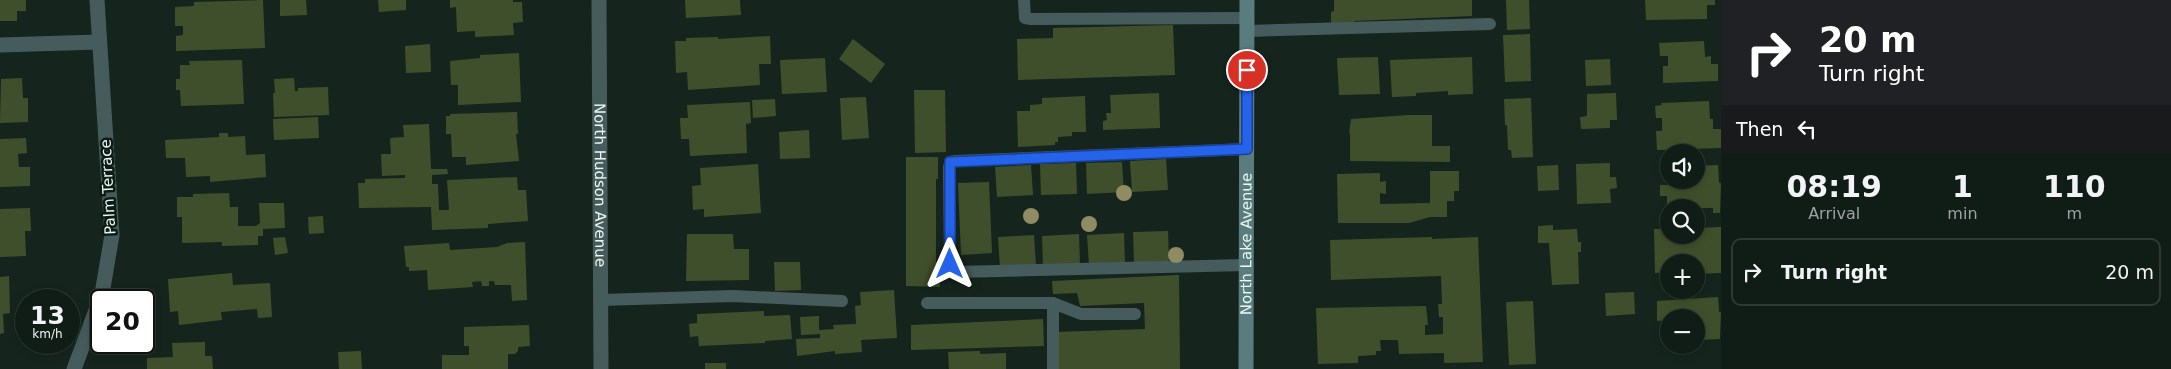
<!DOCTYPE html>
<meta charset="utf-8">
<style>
body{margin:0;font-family:"DejaVu Sans",sans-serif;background:#1e2923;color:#f1f3f6;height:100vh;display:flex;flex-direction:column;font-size:19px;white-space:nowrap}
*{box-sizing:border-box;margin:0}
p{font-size:16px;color:#9ca1a1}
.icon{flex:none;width:28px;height:28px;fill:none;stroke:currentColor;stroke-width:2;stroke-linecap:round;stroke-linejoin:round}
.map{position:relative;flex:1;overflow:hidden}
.details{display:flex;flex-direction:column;background:#101c16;width:450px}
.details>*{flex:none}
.hud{background:#202124;color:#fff;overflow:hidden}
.buttons{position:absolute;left:1660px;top:144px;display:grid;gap:10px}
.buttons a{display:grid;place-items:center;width:45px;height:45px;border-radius:50%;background:#101c16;box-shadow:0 2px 8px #0003,0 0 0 1px #303a35;font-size:25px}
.speed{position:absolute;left:15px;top:289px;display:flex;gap:10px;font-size:25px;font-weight:700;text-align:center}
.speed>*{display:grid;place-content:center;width:65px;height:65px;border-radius:50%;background:#101c16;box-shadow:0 2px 8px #0003,0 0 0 1px #303a35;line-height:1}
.speed small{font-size:12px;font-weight:400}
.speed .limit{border:2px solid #111;border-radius:8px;background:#fff;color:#111}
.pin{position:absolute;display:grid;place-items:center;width:42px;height:42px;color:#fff;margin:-21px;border:2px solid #fff;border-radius:50%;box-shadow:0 1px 5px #0007}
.me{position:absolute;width:55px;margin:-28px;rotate:0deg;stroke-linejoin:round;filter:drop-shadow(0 0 4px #0008)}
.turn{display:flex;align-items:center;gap:18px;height:105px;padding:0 15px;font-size:22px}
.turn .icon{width:65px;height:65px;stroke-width:2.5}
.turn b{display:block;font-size:35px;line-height:42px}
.then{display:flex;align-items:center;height:48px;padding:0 15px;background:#0003;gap:10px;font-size:19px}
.eta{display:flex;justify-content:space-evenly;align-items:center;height:85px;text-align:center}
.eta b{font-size:30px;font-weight:800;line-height:35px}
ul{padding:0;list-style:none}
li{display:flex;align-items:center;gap:15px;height:68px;margin:0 10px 8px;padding:0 5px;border:2px solid #303a35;border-radius:10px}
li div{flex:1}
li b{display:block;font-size:19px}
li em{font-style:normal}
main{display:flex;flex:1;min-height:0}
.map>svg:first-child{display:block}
.building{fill:#404f2b}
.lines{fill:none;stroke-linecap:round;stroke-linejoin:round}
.service{stroke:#465c5c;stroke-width:12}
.minor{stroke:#465c5c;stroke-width:15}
.secondary{stroke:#597d7e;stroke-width:15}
.tree{fill:#8f8b62}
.route-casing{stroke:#184099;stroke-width:12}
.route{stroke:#2563eb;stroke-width:9}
.labels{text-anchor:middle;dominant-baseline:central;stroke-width:5;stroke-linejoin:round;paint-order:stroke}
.street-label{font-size:15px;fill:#ecf7f1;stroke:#0c1c14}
</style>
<main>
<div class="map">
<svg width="1721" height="369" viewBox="0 0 1721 369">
<rect width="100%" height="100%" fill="#15251d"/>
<g class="building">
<path d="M0,0H26V11H17V21H0Z"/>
<path d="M263,0L265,48L176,51V36L183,35V26H175V7L194,6V2Z"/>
<path d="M280,0H306L307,15L280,16Z"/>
<path d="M378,0H406V10L379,12Z"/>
<path d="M450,0H513V2H522L523,22L513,23L514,35L475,37V31L457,32L456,7L450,8Z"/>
<path d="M685,0H740L741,15L686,18Z"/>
<path d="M1334,0H1472V16L1354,21V25L1331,26V12L1334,11Z"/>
<path d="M1506,0H1529L1530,29L1507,30Z"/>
<path d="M1645,0H1715V5H1707V19L1646,20Z"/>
<path d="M1173,25L1175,75L1018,80L1017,39L1053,38V28Z"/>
<path d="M1530,34L1531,81L1505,82L1503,35Z"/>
<path d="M770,36L771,64H759L760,85L688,90L687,72L676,73L675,41H686V38L718,37V39Z"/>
<path d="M853,39L885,64L871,83L839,59Z"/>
<path d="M1704,41L1705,57L1711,56V64H1718V81L1663,83V66H1668V56H1660L1659,43Z"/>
<path d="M430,44L431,72L406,73L405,46Z"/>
<path d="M519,53L521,102L458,105V85H451L450,61L480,58V55Z"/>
<path d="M1378,57L1380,94L1339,95L1337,58Z"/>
<path d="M1472,57L1473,94L1448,95V91L1416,93V96L1392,97L1390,60Z"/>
<path d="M825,58L827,92L782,94L780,60Z"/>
<path d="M1610,59L1611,85L1586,86L1585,60Z"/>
<path d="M242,60L244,104L181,106L180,90H176V79H180V65H190L189,61Z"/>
<path d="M22,78L23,98H28V122L0,123L1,79Z"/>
<path d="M294,78L295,91H298V88L328,87L329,115L274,117L273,93H275L274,79Z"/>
<path d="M914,90H945L946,152L915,153Z"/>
<path d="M1159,93L1160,128L1103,130V121L1107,120L1106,113H1111L1110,95Z"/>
<path d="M1616,93L1617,120H1610V128L1581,129L1580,117L1587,116V94Z"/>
<path d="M1085,96L1086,132H1072V136L1058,137V142H1055V145L1018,147L1017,111H1030V105L1042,104V98Z"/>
<path d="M866,97L869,138L842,140L840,98Z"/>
<path d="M1531,98L1533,157L1512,158L1511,150H1508L1507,125H1505L1504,99Z"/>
<path d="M775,99L776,116L753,118L752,100Z"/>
<path d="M1709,101L1710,119H1713V129H1721V148L1657,150L1656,131H1662V118H1656L1655,106L1662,105L1661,103Z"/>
<path d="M750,102L751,123L746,124L747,153L690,156L689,139H681L680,118H688L687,105Z"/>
<path d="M517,112L518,134H516L519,161L466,165V157H452L451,134H446V116H450V114Z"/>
<path d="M1409,115H1432V146H1450V162L1350,161V133H1349L1351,119Z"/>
<path d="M318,117L319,138L274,140L273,119Z"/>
<path d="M429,124L431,169H447L448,174L432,175V184H438L439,210H449L447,180L517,177L518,190H526L528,221L488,224V228L432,230L431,207L359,208L358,183H365V179L405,178V175L382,176L381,154H391L390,138L404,137L403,125Z"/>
<path d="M809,130L810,158L780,159L779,132Z"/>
<path d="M219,133H228V137L245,136L246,155L265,154L266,177L210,182V176L186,177L185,158H166L165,140L219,137Z"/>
<path d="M26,138L27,153L18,154L19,167H30V186L0,187V139Z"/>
<path d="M906,157H938V179H936V262H940V287L906,286Z"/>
<path d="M1166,159L1168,190L1132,192L1130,161Z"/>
<path d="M1122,162L1124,192L1087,194L1086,163Z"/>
<path d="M1076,163L1077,194L1041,195L1040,164Z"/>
<path d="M1610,163V177H1616L1617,188L1610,189L1611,203L1577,204L1576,164Z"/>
<path d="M758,164L761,213L704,217V209L693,210L692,186L701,185L700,168Z"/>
<path d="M1031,165L1033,195L997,197L995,167Z"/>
<path d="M1558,165L1559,190L1538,191L1537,166Z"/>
<path d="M1718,165L1719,183H1721L1720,213H1713V208H1667V196H1660V185H1671V180H1696V166Z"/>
<path d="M1430,171H1459V191H1454V201H1447V217H1430L1409,223H1338L1337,174L1380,173V182L1386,181V194L1380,193V204L1430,203Z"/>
<path d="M989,182L992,253L961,255L958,183Z"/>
<path d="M229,193L230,207H238V226H256L260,223L259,203H284L285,228L263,229V236H258V245L222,246V242L182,243V217H177V197H193V194Z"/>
<path d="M30,208L31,231H25L26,256L0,257V209Z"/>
<path d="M323,216L324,233L309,234L308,217Z"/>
<path d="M1553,225V230L1577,229L1578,242H1581V252H1578L1579,284L1552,285L1549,243H1538V226Z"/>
<path d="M1721,227V273L1696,274V262H1669V272L1655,273L1654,229H1669V235H1696V228Z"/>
<path d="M1168,231L1169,261L1134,263L1133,232Z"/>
<path d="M1124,233L1125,263L1089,265L1087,235Z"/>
<path d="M687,234H733L734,249H749V280L686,281Z"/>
<path d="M1079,234L1080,265L1043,266L1042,236Z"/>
<path d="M1034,235L1036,266L1000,268L998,237Z"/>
<path d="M285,237L288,253L275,255L273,238Z"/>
<path d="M1432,237V239L1478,237L1483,362L1444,363V353L1399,354L1398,340H1380L1381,351H1376V355L1358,356V363L1318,364L1316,308L1426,306L1428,325H1425V335L1443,334V317H1439L1438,304H1442L1441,276L1331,280L1330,240Z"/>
<path d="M525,242L527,300L512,301L511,285H495L494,281H489V286H482L481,281L472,282L473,287L428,290L427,270L409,271V267H406L404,246L449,243L450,250L497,247L507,243Z"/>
<path d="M774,262H800L801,290L775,291Z"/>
<path d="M232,273L233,285L270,283L272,317L258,318L257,309L221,312L222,320L179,325L178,311L170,312L168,279Z"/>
<path d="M1179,275L1180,369H1057L1056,332L1145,329L1144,303L1080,306L1077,293L1053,294L1052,281Z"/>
<path d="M9,276L10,313L3,314L4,333L0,334V277Z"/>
<path d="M894,290L897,338L861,340L862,352L835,354V351L797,356L796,339L820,338V334L801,335L800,317L819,316V330L834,329L833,325L856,324L855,306L861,305L860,292Z"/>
<path d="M1634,292L1635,314L1606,316L1605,293Z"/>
<path d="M1718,297L1719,312H1721L1720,339L1696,340V318H1669V320L1657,321V301Z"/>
<path d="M1533,301L1536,364L1509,365L1506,302Z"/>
<path d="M764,311V316L790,315L792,339L765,341V343L699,346L698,336L690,337L689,324L697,323V314Z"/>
<path d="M1043,319L1044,346L911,350V325Z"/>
<path d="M529,325L530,346L518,347V351L515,354H508V369H442V355H469V346H464V327Z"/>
<path d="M205,342V356H212L213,369H147V358L173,357L172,343Z"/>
<path d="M361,351L362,369H339L338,352Z"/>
<path d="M980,351V354L1006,353V369H949L948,352Z"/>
<rect x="705" y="363" width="21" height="6"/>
</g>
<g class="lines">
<g class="service">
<path d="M1024,0L1025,18L1031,19L1247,18"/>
<path d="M1247,31L1490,24"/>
<path d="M1246,265L956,272L952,269L950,264L949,168L950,162L956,161L1247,149"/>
<path d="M601,300L733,296L842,301"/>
<path d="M927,303H1053L1081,314H1135"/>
<path d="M1053,369V303"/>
</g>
<g class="minor">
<path id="s1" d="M599,0L601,369"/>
<path d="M0,45L99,42"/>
<path d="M74,369L102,294L112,235L97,0"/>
</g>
<path class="secondary" id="s2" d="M1246,369L1247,0"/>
</g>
<g class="tree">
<circle cx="1124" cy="193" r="8"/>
<circle cx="1031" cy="216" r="8"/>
<circle cx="1089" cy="224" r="8"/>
<circle cx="1176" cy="255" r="8"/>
</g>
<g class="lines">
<defs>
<path id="route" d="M950,264V162L1247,149V70"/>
</defs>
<use href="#route" class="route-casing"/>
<use href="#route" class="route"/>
</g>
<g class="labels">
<g class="street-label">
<text stroke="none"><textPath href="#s1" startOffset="185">North Hudson Avenue</textPath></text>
<text transform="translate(108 187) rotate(-93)">Palm Terrace</text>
<text stroke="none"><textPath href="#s2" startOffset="125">North Lake Avenue</textPath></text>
</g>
</g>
</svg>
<div class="buttons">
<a><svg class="icon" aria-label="sound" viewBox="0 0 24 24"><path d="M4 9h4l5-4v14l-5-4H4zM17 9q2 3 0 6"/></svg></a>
<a><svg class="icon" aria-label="search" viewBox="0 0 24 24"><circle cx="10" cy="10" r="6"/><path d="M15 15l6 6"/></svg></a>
<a>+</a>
<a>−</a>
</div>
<div class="speed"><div>13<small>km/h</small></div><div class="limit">20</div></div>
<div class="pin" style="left:1247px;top:70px;background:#d93025"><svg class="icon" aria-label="arrive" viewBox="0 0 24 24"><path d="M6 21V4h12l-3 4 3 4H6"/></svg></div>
<svg class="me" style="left:950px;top:264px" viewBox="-20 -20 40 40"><path d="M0-17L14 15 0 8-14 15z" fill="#2563eb" stroke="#fff" stroke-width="4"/></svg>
</div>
<section class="details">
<div class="hud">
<div class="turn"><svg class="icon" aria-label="right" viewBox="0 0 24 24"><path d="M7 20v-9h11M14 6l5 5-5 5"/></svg><div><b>20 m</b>Turn right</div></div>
<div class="then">Then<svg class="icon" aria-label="left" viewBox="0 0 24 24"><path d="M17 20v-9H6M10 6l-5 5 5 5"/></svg></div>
</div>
<div class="eta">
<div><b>08:19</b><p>Arrival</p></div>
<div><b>1</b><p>min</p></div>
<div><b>110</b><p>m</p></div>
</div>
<ul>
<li><svg class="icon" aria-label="right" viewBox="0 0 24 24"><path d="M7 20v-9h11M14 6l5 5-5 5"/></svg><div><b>Turn right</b></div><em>20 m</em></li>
</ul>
</section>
</main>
